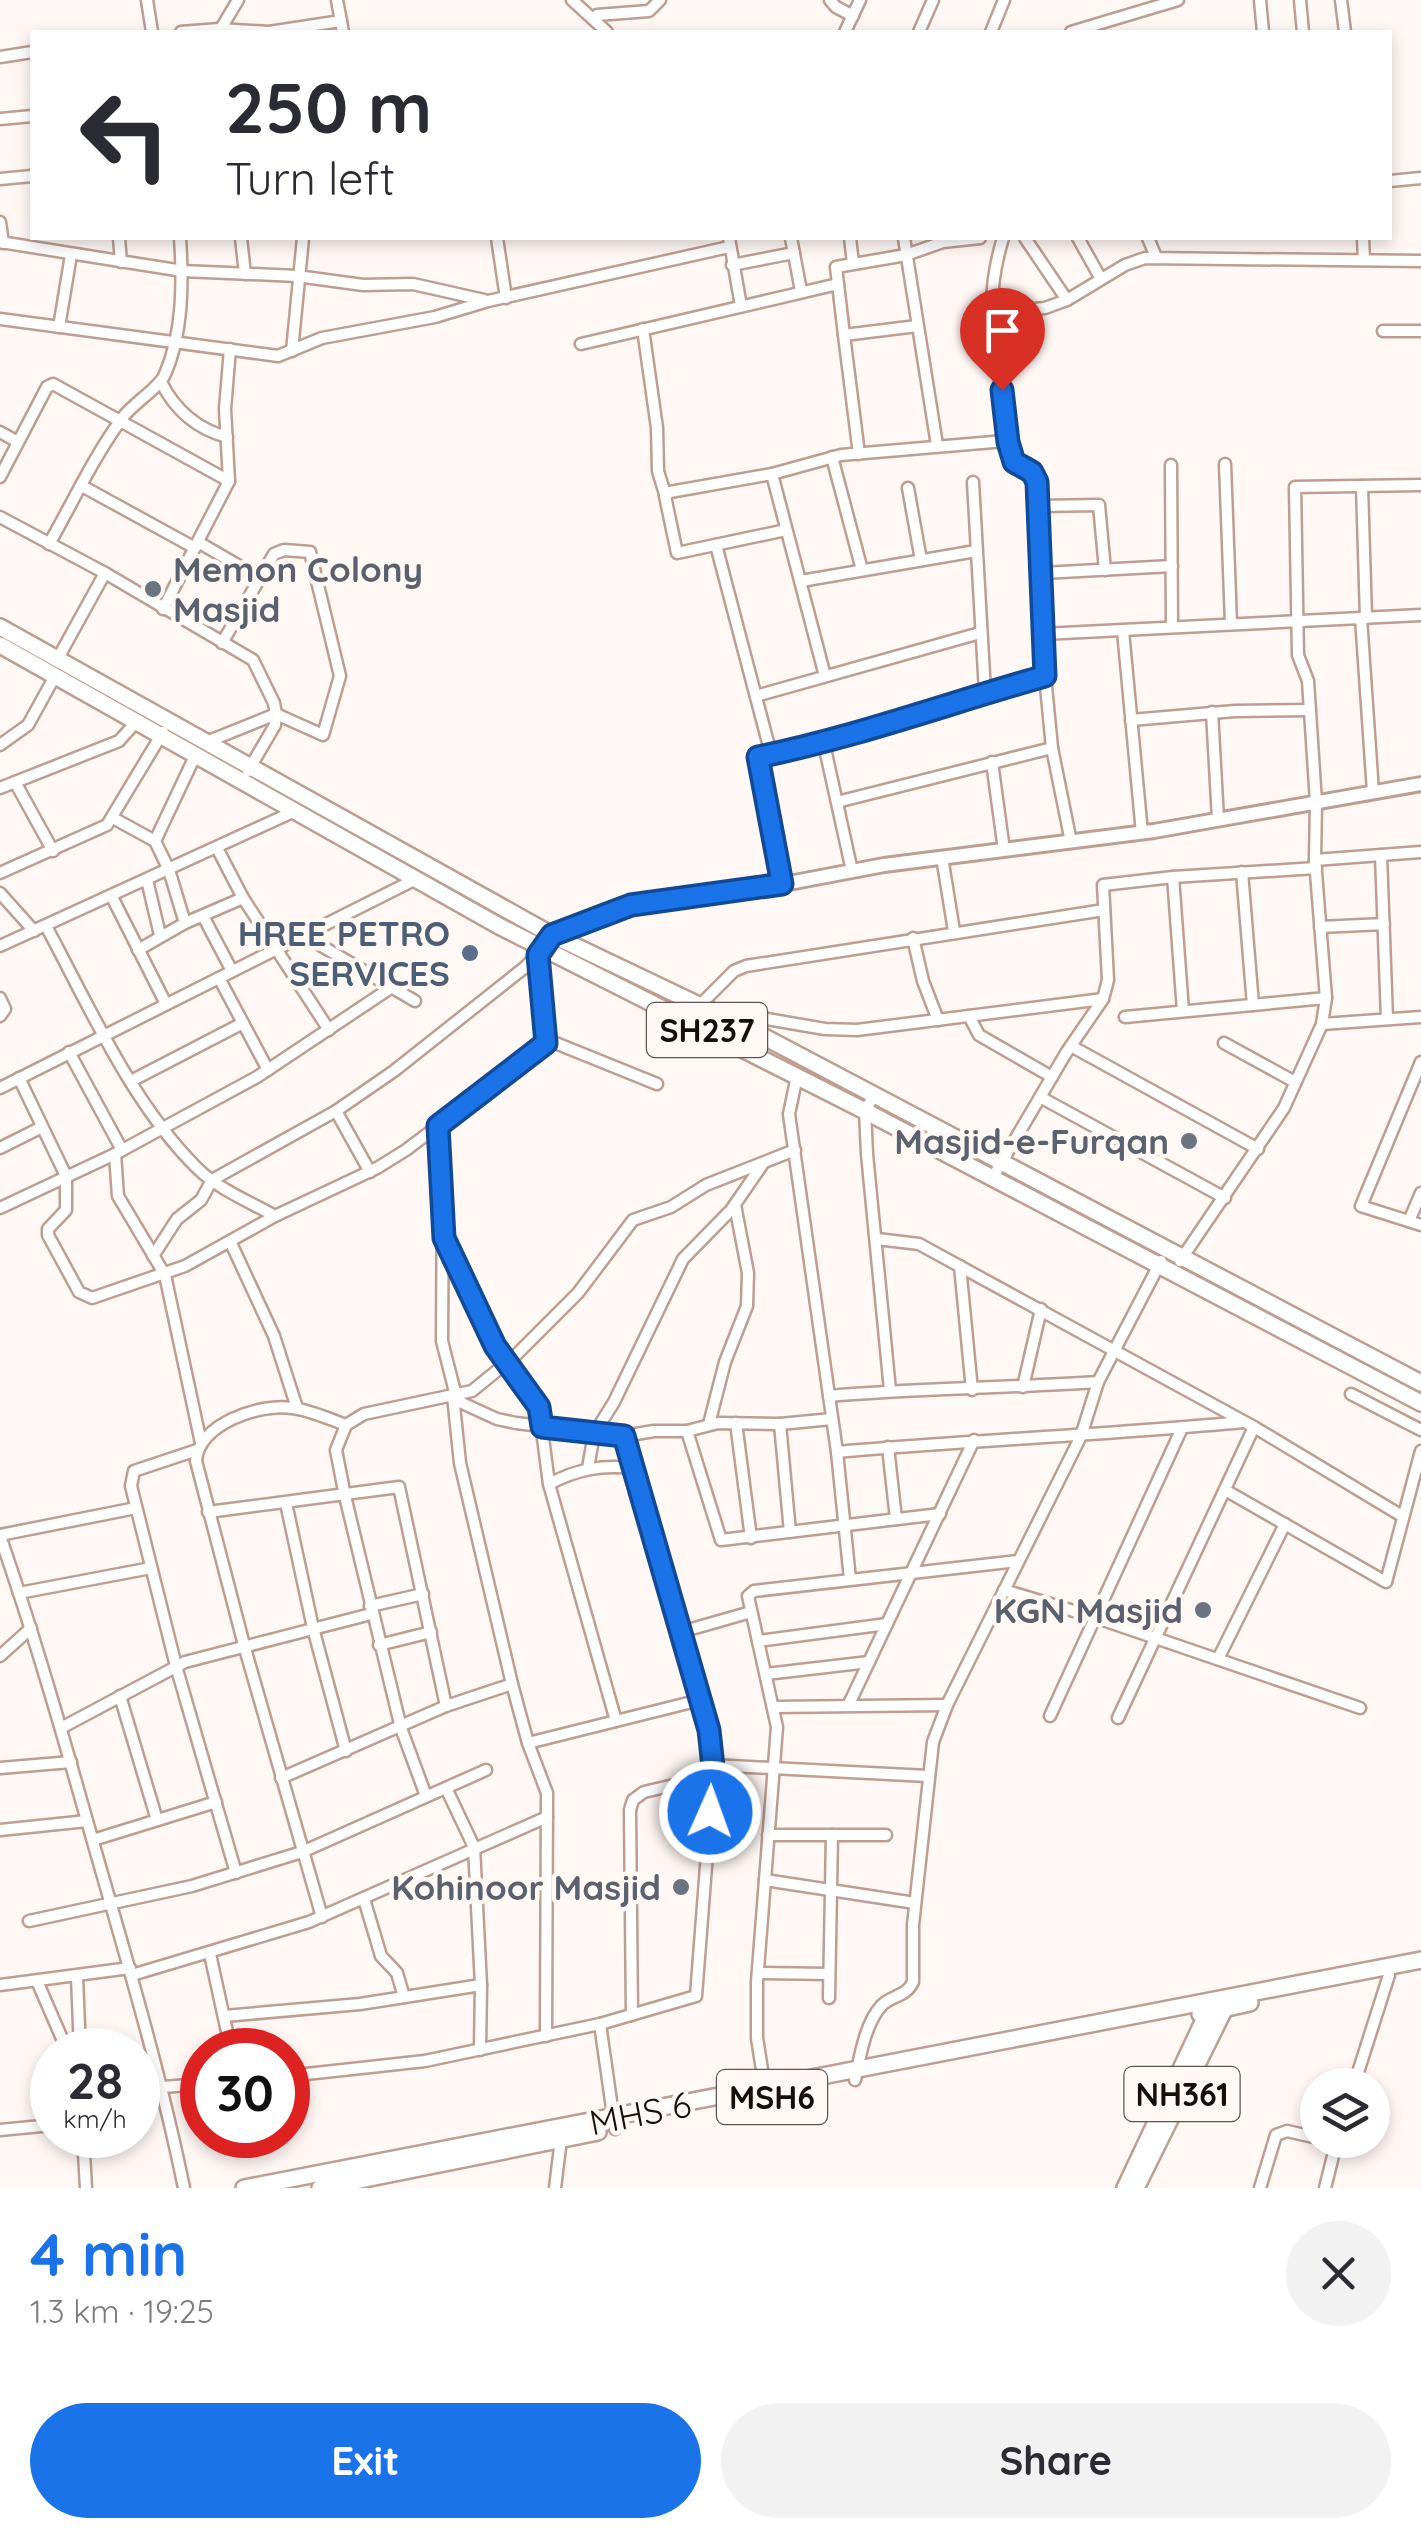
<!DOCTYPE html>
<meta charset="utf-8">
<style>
body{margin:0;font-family:Quicksand,sans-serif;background:#f2f2f3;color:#2b2b33;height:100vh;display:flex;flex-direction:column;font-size:38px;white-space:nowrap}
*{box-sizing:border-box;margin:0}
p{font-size:32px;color:#7c7c81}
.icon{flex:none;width:55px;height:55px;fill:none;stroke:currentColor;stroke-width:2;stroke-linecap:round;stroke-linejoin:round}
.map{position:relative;height:2188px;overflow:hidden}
.sheet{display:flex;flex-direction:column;background:#fff;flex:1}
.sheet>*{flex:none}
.guide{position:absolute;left:30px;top:30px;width:1362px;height:210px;border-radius:0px;box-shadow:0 5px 15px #0003;background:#fff;color:#2b2b33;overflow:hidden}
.fabs{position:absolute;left:1300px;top:2068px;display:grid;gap:20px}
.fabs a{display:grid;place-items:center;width:90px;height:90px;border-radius:50%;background:#fff;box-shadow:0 5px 15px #0003;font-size:50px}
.speed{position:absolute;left:30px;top:2028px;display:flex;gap:20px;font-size:50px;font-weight:700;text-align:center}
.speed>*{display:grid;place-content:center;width:130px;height:130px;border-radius:50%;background:#fff;box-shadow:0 5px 15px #0003;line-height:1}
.speed small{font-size:25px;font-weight:400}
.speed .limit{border:15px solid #d22;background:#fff;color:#111}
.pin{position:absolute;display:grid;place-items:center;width:85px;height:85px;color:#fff;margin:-102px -42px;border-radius:50% 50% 50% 0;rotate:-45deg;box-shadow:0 0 10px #0007}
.pin .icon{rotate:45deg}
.me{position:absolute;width:110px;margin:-55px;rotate:2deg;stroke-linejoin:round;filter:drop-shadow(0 0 8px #0008)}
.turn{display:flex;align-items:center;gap:35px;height:210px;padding:0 30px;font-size:45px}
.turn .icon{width:130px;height:130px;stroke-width:2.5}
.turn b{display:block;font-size:70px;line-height:85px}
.round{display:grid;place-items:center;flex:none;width:105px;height:105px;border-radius:52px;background:#f2f2f3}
.summary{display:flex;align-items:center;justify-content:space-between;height:170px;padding:0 30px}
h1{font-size:60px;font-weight:700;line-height:75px;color:#1a73e8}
.cta{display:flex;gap:20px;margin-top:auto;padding:20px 30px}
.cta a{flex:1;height:115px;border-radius:60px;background:#1a73e8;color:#fff;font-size:40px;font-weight:700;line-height:115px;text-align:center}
.cta a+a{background:#f2f2f3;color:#2b2b33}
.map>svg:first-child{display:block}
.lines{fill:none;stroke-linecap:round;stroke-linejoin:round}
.minor-casing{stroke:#bd9e92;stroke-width:15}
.tertiary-casing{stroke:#bd9e92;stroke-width:18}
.primary-casing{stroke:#bd9e92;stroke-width:20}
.minor{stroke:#fff;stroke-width:10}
.tertiary{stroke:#fff;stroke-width:12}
.primary{stroke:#fff;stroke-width:15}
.route-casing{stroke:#114b97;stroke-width:25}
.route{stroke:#1a73e8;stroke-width:18}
.worship-dot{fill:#6b7280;stroke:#fff8f5;stroke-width:4}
.service-dot{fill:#5c6f8a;stroke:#fff8f5;stroke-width:4}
.labels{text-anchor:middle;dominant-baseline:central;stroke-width:9;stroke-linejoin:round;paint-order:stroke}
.shield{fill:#fff8f5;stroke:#5e5550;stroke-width:2.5}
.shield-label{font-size:32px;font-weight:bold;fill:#190f0a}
.worship-label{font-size:35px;font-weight:bold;fill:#5b616d;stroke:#fff8f5;text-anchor:end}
.service-label{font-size:35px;font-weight:bold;fill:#4e5e75;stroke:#fff8f5;text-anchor:end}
.street-label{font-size:35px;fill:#190f0a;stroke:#fff8f5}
</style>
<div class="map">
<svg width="1421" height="2188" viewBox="0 0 1421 2188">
<rect width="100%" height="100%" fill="#fff8f5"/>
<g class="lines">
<defs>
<g id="minor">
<path d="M147,0L152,32"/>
<path d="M337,0L343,32"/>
<path d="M572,0L607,32"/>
<path d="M830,0L836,7L853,16"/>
<path d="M1260,0L1263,32"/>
<path d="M1300,0L1303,32"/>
<path d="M1341,0L1345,32"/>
<path d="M597,15L649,11L660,0"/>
<path d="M181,32L219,29L269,32L341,21"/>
<path d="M219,32L238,0"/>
<path d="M845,32L860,0"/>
<path d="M919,32L933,0"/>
<path d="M991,32L1004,0"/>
<path d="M1071,32L1178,0"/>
<path d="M0,57L32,52"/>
<path d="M0,119L32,116"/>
<path d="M0,179L32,176"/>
<path d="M1390,181L1421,178"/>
<path d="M0,222L3,243"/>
<path d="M119,238L121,262"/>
<path d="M241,238L245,274"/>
<path d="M497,238L506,298"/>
<path d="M729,238L741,306"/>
<path d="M791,238L801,291"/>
<path d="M850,238L853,263"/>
<path d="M904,238L937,445"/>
<path d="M1003,238C983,304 995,337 1003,402C1005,416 1009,429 1008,442"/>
<path d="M1025,238L1067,300L1125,265L1145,258L1421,261"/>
<path d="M1078,238L1101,279"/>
<path d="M1148,238L1156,257"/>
<path d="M1363,238L1364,260"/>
<path d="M0,242L183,271L297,276L363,285L413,284L484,300"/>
<path d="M732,265L794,253"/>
<path d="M991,313L1045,308L1067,300"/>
<path d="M0,319L278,356L322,338L435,317L488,301L729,247"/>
<path d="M59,327L71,255"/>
<path d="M643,329L657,428L658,471L665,494"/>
<path d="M1383,331H1421"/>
<path d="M844,335L836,267L906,255L943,242L980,238"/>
<path d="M581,344L838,284"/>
<path d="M292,351L303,238"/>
<path d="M161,382C175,410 197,429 227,437"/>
<path d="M0,432L18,442"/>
<path d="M859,454L844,335L917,326"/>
<path d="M832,457L862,570"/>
<path d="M1225,464L1231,623"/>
<path d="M1171,465L1172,626"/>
<path d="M772,474L825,676"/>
<path d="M0,477L47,387L53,384L229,481"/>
<path d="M973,482L985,692"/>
<path d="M82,486L195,548"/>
<path d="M1362,486L1366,618"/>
<path d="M908,488L921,560"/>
<path d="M1039,506L1099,505L1105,570"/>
<path d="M0,517L105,573L253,660L274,703L276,714L275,725L248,771"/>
<path d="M786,530L677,553L665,496L670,492L772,474L841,455L1005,441L1009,443L1014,462L1032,471L1037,482L1045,676L1052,748L1071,842"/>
<path d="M198,542L260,578"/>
<path d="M49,544C73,502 94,456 123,417C134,403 161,386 165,374C183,333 183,282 180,238"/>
<path d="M716,545L771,754"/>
<path d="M1043,573L1172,566"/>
<path d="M801,581L976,551"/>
<path d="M163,609L229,481L225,409L230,349"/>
<path d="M1361,618L1373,792"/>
<path d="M1123,631L1142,833"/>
<path d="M1043,634L1421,615"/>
<path d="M57,660L105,573"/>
<path d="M756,696L980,633"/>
<path d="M1212,712L1218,819"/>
<path d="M1131,720L1235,711L1310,710"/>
<path d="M204,743L276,714L323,735L340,676L310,552L284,550L274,554L222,643"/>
<path d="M824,744L852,871"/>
<path d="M0,745L28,725L55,676"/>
<path d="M992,762L1004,850"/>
<path d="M15,782L53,851"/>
<path d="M0,788L119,741L137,721"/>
<path d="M837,802L1052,748"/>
<path d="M113,818L155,841"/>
<path d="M217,848L243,898L329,1030"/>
<path d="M1381,855L1387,1019"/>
<path d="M942,857L954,931"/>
<path d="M1315,860L1421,852"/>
<path d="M1242,872L1253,1005"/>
<path d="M0,873L107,825L163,732"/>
<path d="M1173,877L1183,1011"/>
<path d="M147,880L160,935"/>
<path d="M781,883L758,757C856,737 949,702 1045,676"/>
<path d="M0,893L34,931"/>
<path d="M112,897L166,1004"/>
<path d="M203,916L232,971"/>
<path d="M185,923L169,870L155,841L196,754"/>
<path d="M46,926C89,1006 132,1104 197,1168C218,1189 250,1202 275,1216"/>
<path d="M1320,927L1384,924"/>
<path d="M303,935L415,1001"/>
<path d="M913,938L923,981L938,1020"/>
<path d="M0,946L295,811"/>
<path d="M138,950L185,923L243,898"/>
<path d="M219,978L268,1070"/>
<path d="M0,998L5,1009L0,1016"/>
<path d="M700,1005L734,971L746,966L1104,910"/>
<path d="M969,1016L979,1035L1052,1077"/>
<path d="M1125,1017L1326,998"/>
<path d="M1322,1024L1421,1017"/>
<path d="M749,1029L757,1022L767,1019L825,1029L857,1030L1103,999"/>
<path d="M548,1040L657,1084"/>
<path d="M1224,1043L1295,1082"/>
<path d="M1071,1046L1258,1149"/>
<path d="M69,1052L122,1150"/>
<path d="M1421,1062L1361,1206L1421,1225"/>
<path d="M797,1076L789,1114L837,1452L850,1579"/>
<path d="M19,1078L66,1176V1210L48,1229V1235L79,1292L92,1298L185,1266L275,1216L377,1168L406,1150L544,1046L548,1040L538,955"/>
<path d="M131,1081L243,1023"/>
<path d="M0,1088L416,879"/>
<path d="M874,1095L865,1111L867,1154L890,1390"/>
<path d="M1040,1097L1225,1198"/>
<path d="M336,1111L370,1172"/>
<path d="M438,1126L443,1174L442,1341L456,1396L462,1403L497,1419L516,1423L624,1436L654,1431H687L718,1423L780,1424L832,1419"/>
<path d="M0,1148L42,1127"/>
<path d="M115,1154L118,1196L165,1275L201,1443"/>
<path d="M993,1177L1066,1053L1103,999L1108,980L1103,885L1173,877L1316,868"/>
<path d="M0,1208L115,1154L257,1077L392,987"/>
<path d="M1409,1221L1421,1193"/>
<path d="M877,1239L919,1244L1254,1427L1402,1516"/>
<path d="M230,1241L274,1336L297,1408"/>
<path d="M446,1244L495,1345L539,1407L549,1484L616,1721"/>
<path d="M153,1256L177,1219L201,1200L212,1180L336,1111L394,1071L524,968L540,952"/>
<path d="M1180,1261L1284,1108L1322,1024L1326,998L1315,860L1316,802L1308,681L1298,655L1295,487L1421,485"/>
<path d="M960,1266L972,1390"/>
<path d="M1023,1387L1041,1309"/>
<path d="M1351,1394L1421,1430"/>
<path d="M453,1396L460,1463L512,1684L528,1743L547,1793L546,2036"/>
<path d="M829,1396C918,1388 1009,1388 1098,1382"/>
<path d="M736,1423L751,1538"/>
<path d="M709,1424L725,1362L747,1306L748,1273L735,1205"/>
<path d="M780,1424L790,1532"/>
<path d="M687,1431L721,1540L940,1514"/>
<path d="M888,1447L896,1519"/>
<path d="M197,1450L134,1471L131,1486L176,1666L236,1873"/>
<path d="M837,1452C972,1440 1108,1435 1243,1422"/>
<path d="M588,1468L594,1434L614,1402L683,1259L731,1210L762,1165"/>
<path d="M549,1484C578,1469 600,1465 633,1468"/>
<path d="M1225,1490L1386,1582L1421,1451"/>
<path d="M286,1503L313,1628L346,1751"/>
<path d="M208,1512L399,1487L446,1706"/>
<path d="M0,1535L136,1508"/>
<path d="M0,1536C35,1637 64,1739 93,1842C126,1957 160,2071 184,2188"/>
<path d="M1004,1590L1097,1618L1360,1708"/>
<path d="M19,1593L151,1568"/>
<path d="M370,1606L423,1594"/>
<path d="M681,1632L751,1612"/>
<path d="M758,1641L887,1624"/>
<path d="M379,1645L431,1632"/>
<path d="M0,1656L31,1628"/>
<path d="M1218,1659L1285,1524"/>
<path d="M766,1674L869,1662"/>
<path d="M120,1696L157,1820"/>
<path d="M849,1704L974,1440"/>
<path d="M774,1707L947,1705"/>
<path d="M1050,1716L1182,1428"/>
<path d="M1118,1718L1254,1427"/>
<path d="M61,1728L185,1662L371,1614"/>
<path d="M528,1743L700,1700"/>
<path d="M712,1765L928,1776"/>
<path d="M0,1768L71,1762"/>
<path d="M281,1778L446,1706L512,1684"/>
<path d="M446,1788L474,1847L481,1985L480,2050"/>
<path d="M426,1796L401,1728L345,1496L336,1450L346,1425L364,1414L472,1391L515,1356L578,1293L633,1220L671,1207L706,1185L795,1150"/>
<path d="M0,1830L87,1821"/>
<path d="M768,1835H886"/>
<path d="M93,1840L216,1802"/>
<path d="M765,1880L915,1903"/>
<path d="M364,1899L381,1956L397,1973L404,1997"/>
<path d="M322,1917L244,1645L196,1461C198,1424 260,1403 292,1408C310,1410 329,1419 346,1425"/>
<path d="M29,1921L192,1886L302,1852L486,1770"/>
<path d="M210,1954L231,2050"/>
<path d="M758,1973L829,1974"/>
<path d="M132,1975L309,1922L547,1817"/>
<path d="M77,1977L80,2050"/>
<path d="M37,1981L67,2050"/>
<path d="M0,1985L130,1968"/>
<path d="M829,1998L832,1835"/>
<path d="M632,2015L630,1810L633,1800L644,1792L713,1776"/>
<path d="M224,2016L360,2004L481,1985"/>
<path d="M600,2024L615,2129"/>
<path d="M288,2076L425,2061L600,2024L696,1996L713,1776L709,1731L624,1436"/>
<path d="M855,2080C860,2057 865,2023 882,2005C892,1995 906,1997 913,1982V1925L933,1742L947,1705L1081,1436L1098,1382L1161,1261"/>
<path d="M1354,2085L1389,1975"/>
<path d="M163,2087L202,2084"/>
<path d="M765,2089L757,2038V1982L777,1727L748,1596L754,1591L1018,1561"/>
<path d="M0,2130L52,2125"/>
<path d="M83,2135L86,2188"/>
<path d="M555,2188L561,2139"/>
<path d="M1260,2188L1276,2135L1287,2131L1318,2138"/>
<path d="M1325,2188L1337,2140"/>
</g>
<path id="tertiary" d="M551,938L631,905L789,883L884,865L1154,831L1421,784"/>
<g id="primary">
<path d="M0,627L552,935L749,1029L1421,1383"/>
<path d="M0,645L499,926L865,1111L1421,1403"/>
<path d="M1200,2014L1250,2003"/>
<path d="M244,2188L1421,1960"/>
<path d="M320,2188L598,2132"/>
<path d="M1125,2188L1211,2005"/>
<path d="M1136,2188L1224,2010V2003"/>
</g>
</defs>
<use href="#minor" class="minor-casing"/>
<use href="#tertiary" class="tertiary-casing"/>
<use href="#primary" class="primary-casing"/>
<use href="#minor" class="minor"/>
<use href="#tertiary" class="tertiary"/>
<use href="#primary" class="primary"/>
</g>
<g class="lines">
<defs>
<path id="route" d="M710,1812L714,1776L709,1730L624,1436L542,1427L539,1407L495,1346L444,1238L438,1126L546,1043L538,955L552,935L631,905L782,884L758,757C856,737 949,703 1045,676L1037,482L1032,472L1014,462L1008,442L1002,390"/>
</defs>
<use href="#route" class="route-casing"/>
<use href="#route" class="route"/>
</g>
<g class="worship-dot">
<circle cx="153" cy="589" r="10"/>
<circle cx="1189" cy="1141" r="10"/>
<circle cx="1203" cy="1610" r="10"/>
<circle cx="681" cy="1887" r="10"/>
</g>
<circle class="service-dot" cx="470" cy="953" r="10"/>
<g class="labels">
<g class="shield">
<rect x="647" y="1003" width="120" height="54" rx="8"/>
<rect x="1124.5" y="2067" width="115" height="54" rx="8"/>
<rect x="717" y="2070" width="110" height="54" rx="8"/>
</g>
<g class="shield-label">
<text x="707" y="1030">SH237</text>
<text x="1182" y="2094">NH361</text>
<text x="772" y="2097">MSH6</text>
</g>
<g class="worship-label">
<text x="173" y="569" text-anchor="start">Memon Colony<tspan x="173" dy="40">Masjid</tspan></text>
<text x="1169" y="1141">Masjid-e-Furqan</text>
<text x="1183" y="1610">KGN Masjid</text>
<text x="661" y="1887">Kohinoor Masjid</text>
</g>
<g class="service-label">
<text x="450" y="933">HREE PETRO<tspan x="450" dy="40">SERVICES</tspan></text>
</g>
<g class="street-label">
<text transform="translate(640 2113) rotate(-11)">MHS 6</text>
</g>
</g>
</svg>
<div class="fabs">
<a><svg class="icon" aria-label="layers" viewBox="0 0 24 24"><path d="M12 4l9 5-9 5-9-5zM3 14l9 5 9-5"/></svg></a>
</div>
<div class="speed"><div>28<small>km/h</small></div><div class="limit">30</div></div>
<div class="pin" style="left:1002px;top:390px;background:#d93025"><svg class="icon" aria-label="arrive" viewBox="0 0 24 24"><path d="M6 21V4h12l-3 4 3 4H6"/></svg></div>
<svg class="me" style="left:710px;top:1812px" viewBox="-20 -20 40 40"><circle r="17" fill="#1a73e8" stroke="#fff" stroke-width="3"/><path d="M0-11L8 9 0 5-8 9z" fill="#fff"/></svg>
<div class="guide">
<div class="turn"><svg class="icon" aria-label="left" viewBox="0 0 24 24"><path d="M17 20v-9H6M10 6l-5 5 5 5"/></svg><div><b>250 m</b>Turn left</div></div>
</div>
</div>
<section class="sheet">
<div class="summary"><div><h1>4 min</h1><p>1.3 km · 19:25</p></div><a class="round"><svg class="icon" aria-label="close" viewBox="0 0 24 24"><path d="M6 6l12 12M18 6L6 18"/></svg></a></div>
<div class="cta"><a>Exit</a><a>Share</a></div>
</section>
